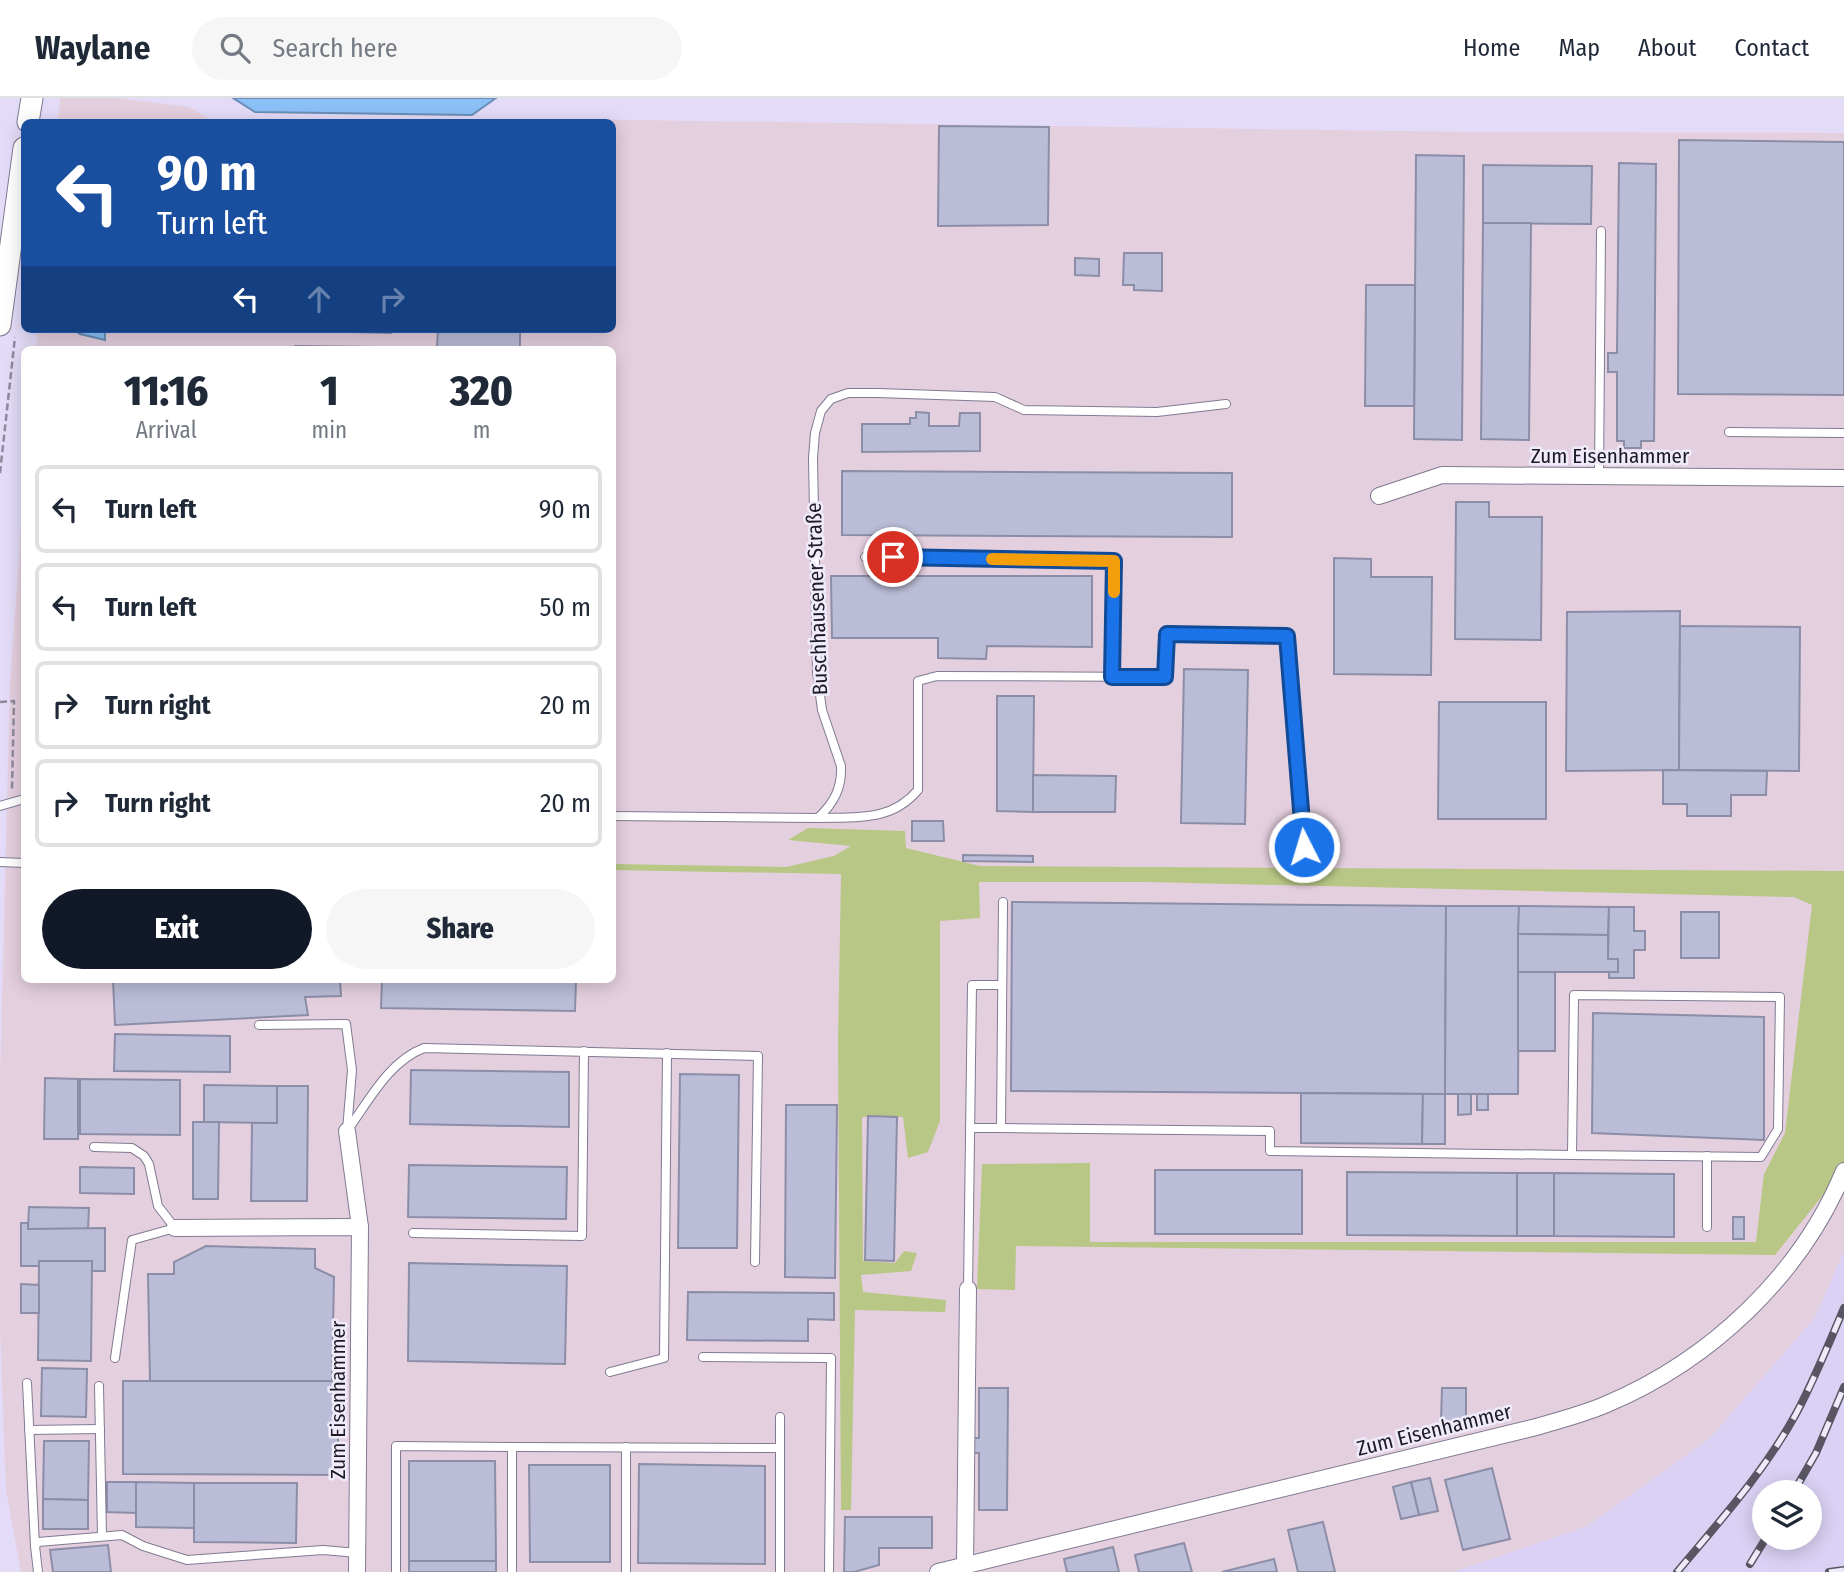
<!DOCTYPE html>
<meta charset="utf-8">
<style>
body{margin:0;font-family:"Fira Sans Condensed",sans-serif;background:#f6f6f7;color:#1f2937;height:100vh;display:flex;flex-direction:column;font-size:26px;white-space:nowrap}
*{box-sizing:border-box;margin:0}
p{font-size:23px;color:#747a83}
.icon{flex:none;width:38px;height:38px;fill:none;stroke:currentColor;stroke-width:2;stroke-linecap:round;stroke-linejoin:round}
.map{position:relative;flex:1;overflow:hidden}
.details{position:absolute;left:21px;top:248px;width:595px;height:637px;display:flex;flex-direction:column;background:#fff;border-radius:10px;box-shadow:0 4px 18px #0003}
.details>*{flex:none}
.guide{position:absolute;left:21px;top:21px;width:595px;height:214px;border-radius:10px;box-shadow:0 4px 18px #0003;background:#1a4fa0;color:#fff;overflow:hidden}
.controls{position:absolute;left:1752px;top:1382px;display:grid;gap:14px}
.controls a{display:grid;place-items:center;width:70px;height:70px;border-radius:50%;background:#fff;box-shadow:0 4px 18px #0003;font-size:35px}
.pin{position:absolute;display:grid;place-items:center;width:60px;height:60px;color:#fff;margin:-30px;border:4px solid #fff;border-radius:50%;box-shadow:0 2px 7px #0007}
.me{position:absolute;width:77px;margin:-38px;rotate:355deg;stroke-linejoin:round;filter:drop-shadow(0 0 5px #0008)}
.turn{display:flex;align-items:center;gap:24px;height:147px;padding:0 21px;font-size:32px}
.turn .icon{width:91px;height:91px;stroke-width:2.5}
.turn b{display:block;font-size:49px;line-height:60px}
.lanes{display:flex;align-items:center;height:66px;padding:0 21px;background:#0003;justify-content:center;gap:35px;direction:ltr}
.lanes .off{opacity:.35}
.eta{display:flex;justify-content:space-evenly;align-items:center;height:119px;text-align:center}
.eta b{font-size:42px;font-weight:800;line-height:49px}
.action{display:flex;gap:14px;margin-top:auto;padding:14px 21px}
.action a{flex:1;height:80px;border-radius:42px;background:#111827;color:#fff;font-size:28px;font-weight:800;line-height:80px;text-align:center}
.action a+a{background:#f6f6f7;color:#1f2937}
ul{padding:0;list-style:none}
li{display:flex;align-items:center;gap:21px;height:88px;margin:0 14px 10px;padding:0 7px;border:4px solid #e0e1e3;border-radius:10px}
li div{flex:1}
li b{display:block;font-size:26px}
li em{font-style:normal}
header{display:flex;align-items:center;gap:42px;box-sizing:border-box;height:98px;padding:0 35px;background:#fff;border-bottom:2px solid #e0e1e3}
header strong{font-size:33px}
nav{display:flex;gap:38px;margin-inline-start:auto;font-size:24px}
.search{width:490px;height:63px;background:#f6f6f7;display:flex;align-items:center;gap:18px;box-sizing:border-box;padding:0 24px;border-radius:38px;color:#747a83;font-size:26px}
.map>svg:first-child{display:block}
.built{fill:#dbd1f4;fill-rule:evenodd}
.industrial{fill:#e4cfde}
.green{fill:#b8c785}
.water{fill:#8bc0f7;stroke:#6a8eb7;stroke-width:2}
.building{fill:#bbbdd8;stroke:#8c8ea8;stroke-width:2}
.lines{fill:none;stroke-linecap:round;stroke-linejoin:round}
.lane-casing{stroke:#817a93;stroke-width:10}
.street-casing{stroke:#817a93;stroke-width:18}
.secondary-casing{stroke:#817a93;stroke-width:23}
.path{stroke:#8f899d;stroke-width:2.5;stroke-dasharray:7 3.5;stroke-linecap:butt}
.lane{stroke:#fff;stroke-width:8}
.street{stroke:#fff;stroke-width:16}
.secondary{stroke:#fff;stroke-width:21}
.rail-casing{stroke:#595563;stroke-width:8}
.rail{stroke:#efebfb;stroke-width:5;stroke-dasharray:16;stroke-linecap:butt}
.route-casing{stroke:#114b97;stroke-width:18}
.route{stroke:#1a73e8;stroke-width:12}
.slow{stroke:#f59e0b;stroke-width:12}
.labels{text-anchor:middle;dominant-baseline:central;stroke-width:5;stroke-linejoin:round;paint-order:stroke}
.street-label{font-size:21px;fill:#1d1a23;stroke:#efebfb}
</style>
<header>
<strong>Waylane</strong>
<div class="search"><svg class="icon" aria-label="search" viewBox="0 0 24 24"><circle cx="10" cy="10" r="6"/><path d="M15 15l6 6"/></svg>Search here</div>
<nav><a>Home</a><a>Map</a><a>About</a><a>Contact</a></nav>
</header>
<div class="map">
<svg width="1844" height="1474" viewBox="0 0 1844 1474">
<rect width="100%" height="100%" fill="#e3dbf7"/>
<path class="built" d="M1844,1153V1474H1453L1587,1428L1815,1219ZM1764,1395H1810V1440H1764Z"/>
<g class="industrial">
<path d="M60,0H117L189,9L215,24H58Z"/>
<path d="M563,21L1470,34L1844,35V1153L1815,1219L1710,1340L1587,1428L1453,1474H21L6,1392L0,1229V981L10,586L24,389V882H612V252H36L38,231H612V24H547Z"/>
</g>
<path class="green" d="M808,730L905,733L906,750L980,768L1844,773V1090L1827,1092L1775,1157L1016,1148L1015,1192L977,1191L982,1066L1090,1065V1144H1756L1764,1076L1785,1035L1812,807L1794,799L1147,784H979L980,820L940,823V1023L928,1054L908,1060L903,1019H862L863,1163L895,1165L904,1153L917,1155L911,1173L861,1177L863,1194L946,1202L945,1214L855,1212L851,1412H841L838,944L841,776L613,772V766L786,769L834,758L851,748L788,742Z"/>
<g class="water">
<path d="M233,0H496L472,17L255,14Z"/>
<path d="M73,231H105V242L80,236Z"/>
</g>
<g class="building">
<path d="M939,28L1049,29L1048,127L938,128Z"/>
<path d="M1679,42L1844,44V297L1678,296Z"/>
<path d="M1416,57L1464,58L1462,342L1414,341Z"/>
<path d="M1619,65L1656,66L1654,343H1641V350H1624V343H1617V274H1608V255H1617Z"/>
<path d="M1483,67L1592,68L1591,126L1483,125Z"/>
<path d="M1483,125H1531L1529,342L1481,341Z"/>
<path d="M1124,155H1162V193L1134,192V187H1123Z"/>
<path d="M1075,160L1099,161V178L1075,177Z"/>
<path d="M1366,187H1415L1414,308H1365Z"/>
<path d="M354,231H391V235L354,234Z"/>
<path d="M438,231H520V251L437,250Z"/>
<path d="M295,248L534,251V252H295Z"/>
<path d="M916,314L929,315V328H959L960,315H980V353L862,354V326H910V320H916Z"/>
<path d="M842,373L1232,375V439L842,437Z"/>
<path d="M1456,404H1489V419H1542L1541,542L1455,541Z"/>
<path d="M1334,460L1371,461V479H1432L1431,577L1334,576Z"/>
<path d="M831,478H1092V549L987,548L986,561L938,560V540H832Z"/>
<path d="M1680,513L1679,672L1566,673L1567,514Z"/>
<path d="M1680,528L1800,529L1799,673L1679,672Z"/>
<path d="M1184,571L1248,572L1245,726L1181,725Z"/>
<path d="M24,592V668H22Z"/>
<path d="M997,598H1034L1033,714L997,713Z"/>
<path d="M1439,604H1546V721H1438Z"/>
<path d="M1663,672L1767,673L1766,697H1731V718H1687V706H1663Z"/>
<path d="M1033,677L1116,678L1115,714H1033Z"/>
<path d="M912,723H943L944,743H912Z"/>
<path d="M963,757L1033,758V764L963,763Z"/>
<path d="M1012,804L1446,808L1445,996L1011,993Z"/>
<path d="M1446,808H1519L1518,996H1445Z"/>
<path d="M1519,808L1609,809L1608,837L1518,836Z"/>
<path d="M1609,809H1634V833H1645V852H1634V880H1609V874H1618V861H1608Z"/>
<rect x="1681" y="814" width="38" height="46"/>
<path d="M1518,836L1608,837V861H1618V874H1518Z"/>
<rect x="1518" y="874" width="37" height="79"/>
<path d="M113,882H340L341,898L305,899L308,917L115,927Z"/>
<path d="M382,882H576L575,913L381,910Z"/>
<path d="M1593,915L1764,919V1042L1592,1035Z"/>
<path d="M115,936L230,938V974L114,973Z"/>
<path d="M411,972L569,974V1029L410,1026Z"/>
<path d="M680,976L739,977L737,1150H678Z"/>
<path d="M45,980L78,981V1041H44Z"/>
<path d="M80,981L180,982V1037L80,1036Z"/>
<path d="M204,987L277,988V1025L204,1024Z"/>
<path d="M277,988H308L307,1103H251L252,1025H277Z"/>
<path d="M1301,995L1423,996L1422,1046L1301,1045Z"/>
<path d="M1423,996H1445V1046H1422Z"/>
<path d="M1458,996H1471V1016L1458,1017Z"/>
<rect x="1477" y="996" width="11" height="16"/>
<path d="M786,1007H837L835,1180L785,1179Z"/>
<path d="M868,1018L897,1019L894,1163L865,1162Z"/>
<path d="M193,1024H219L218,1101H193Z"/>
<path d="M409,1067L567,1069L566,1121L408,1119Z"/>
<path d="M80,1069L134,1070V1096L80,1095Z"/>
<rect x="1155" y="1072" width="147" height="64"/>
<path d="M1347,1074L1517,1075V1138L1347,1137Z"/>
<rect x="1517" y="1075" width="37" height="63"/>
<path d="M1554,1075L1674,1076V1139L1554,1138Z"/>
<path d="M29,1109L89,1110L88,1131H28Z"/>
<rect x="1733" y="1119" width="11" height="22"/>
<path d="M21,1125H28V1131L105,1130V1173H92V1163H39V1168H21Z"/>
<path d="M206,1148L315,1151V1170L334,1179L332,1283H150L148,1176H174V1164Z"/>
<path d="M39,1163H92L91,1263L38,1262Z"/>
<path d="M409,1165L567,1168L565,1266L408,1263Z"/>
<path d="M21,1186L39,1187V1215H21Z"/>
<path d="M688,1194L834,1195V1222L808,1221V1243L687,1242Z"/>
<path d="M42,1270L87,1271L86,1319L41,1318Z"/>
<path d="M123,1283H338V1377L123,1376Z"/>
<path d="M979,1290H1008L1007,1412H979V1355H971V1340H979Z"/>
<path d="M1442,1290H1466V1323H1441Z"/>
<path d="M44,1343H89L88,1402L43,1401Z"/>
<path d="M409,1363H495L496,1463H409Z"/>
<path d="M639,1366L765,1368V1466L638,1465Z"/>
<path d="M529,1367H610V1464H530Z"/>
<path d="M1492,1370L1510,1441L1463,1452L1445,1382Z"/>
<path d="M1430,1380L1438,1413L1419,1417L1411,1384Z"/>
<path d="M107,1384H136V1415L107,1414Z"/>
<path d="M136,1384L194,1385V1430L136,1429Z"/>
<path d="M1411,1384L1419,1417L1401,1421L1393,1389Z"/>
<path d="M194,1385H297L296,1445L194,1444Z"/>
<path d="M43,1401L88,1402V1431H43Z"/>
<path d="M845,1419H932V1450H879V1467L854,1474H844Z"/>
<path d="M1323,1424L1335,1474H1298L1288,1432Z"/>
<path d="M1184,1445L1192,1474H1139L1135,1457Z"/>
<path d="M108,1447L111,1474H53L50,1452Z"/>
<path d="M1113,1449L1119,1474H1067L1064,1461Z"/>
<path d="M1274,1461L1277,1474H1222Z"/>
<rect x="409" y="1463" width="87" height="11"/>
</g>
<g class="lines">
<defs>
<g id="lane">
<path d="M1729,334L1844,335"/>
<path d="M1599,379L1601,133"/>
<path d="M865,459L1114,463L1112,579"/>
<path d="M0,708L24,701"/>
<path d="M612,718L818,720C834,705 842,690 841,668L822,612L817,574L813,360L815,335L821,313L831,301L848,295H878L995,299L1024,312L1157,314L1226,306"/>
<path d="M818,720C856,719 891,724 918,692V583L937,578L1165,579L1167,536L1287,538L1304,749"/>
<path d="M0,764L24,765"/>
<path d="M259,927L346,926L352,972L347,1032"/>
<path d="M970,1030H1001L1003,804"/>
<path d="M1001,1030L1270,1033V1053L1572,1057L1574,897L1780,899L1778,1031L1761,1059L1572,1057"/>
<path d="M347,1033C368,1004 389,963 424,950L758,958L755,1164"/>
<path d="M94,1049L132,1050L144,1058L149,1066L158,1108L175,1130L132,1142L115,1260"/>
<path d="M1707,1129V1058"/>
<path d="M413,1135L582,1138L584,953"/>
<path d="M968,1191L972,887H1002"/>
<path d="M703,1259L831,1260L829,1474"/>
<path d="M610,1274L664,1260L667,955"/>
<path d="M27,1285L35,1448"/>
<path d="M99,1288L102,1438"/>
<path d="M29,1332L100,1331"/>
<path d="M512,1349L780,1350"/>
<path d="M38,1474L35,1448L38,1444L122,1437L143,1448L187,1462L323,1452L358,1455"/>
<path d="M396,1474V1348L512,1349V1474"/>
<path d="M626,1474V1349"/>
<path d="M780,1474V1319"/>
</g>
<g id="street">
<path d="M1379,398L1442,377L1844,380"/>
<path d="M347,1033L360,1129"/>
<path d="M175,1130L360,1129L357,1474"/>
<path d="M965,1467L968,1191"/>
<path d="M938,1474L1536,1329C1560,1322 1584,1316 1607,1306C1711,1262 1801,1177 1844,1073"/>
</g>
<g id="secondary">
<path d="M28,24L32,0"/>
<path d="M0,227L24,50"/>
</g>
</defs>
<use href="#lane" class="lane-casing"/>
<use href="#street" class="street-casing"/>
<use href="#secondary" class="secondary-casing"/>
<g class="path">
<path d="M0,375L15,239"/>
<path d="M0,604L14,603L12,691"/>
</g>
<use href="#lane" class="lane"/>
<use href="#street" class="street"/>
<use href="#secondary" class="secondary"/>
<defs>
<g id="rail">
<path d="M1793,1395L1816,1355L1844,1289"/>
<path d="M1750,1466L1766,1440"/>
<path d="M1677,1474C1720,1423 1765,1373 1797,1314C1815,1280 1829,1245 1844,1210"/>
<path d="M1829,1474L1844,1472"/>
</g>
</defs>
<use href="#rail" class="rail-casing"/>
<use href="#rail" class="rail"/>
</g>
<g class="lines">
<defs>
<path id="route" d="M893,459L1114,463L1112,579H1165L1167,536L1287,538L1304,749"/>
</defs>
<use href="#route" class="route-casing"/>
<use href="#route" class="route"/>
<path class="slow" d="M992,461L1114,463V494"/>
</g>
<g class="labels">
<g class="street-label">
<text x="1610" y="358">Zum Eisenhammer</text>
<text transform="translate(817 501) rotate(-92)">Buschhausener Straße</text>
<text transform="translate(338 1302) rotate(-90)">Zum Eisenhammer</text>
<text transform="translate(1434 1332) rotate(-14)">Zum Eisenhammer</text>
</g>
</g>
</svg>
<div class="controls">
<a><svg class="icon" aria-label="layers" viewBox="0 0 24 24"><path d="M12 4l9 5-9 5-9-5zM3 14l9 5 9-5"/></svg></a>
</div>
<div class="pin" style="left:893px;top:459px;background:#d93025"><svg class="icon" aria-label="arrive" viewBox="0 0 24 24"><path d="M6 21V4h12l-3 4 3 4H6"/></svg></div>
<svg class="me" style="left:1304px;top:749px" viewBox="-20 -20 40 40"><circle r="17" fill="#1a73e8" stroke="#fff" stroke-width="3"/><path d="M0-11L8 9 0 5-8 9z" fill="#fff"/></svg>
<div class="guide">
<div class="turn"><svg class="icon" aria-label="left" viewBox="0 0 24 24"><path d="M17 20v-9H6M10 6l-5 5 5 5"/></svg><div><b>90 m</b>Turn left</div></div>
<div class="lanes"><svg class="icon" aria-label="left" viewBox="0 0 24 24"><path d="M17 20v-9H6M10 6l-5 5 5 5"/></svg><svg class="icon off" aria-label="ahead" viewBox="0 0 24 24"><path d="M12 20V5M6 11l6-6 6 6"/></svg><svg class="icon off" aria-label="right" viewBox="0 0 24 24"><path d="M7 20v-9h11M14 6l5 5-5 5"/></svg></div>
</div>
<section class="details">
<div class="eta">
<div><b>11:16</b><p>Arrival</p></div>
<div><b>1</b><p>min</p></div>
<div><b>320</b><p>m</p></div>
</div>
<ul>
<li><svg class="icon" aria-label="left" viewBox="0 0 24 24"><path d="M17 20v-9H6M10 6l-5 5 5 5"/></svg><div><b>Turn left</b></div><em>90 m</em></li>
<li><svg class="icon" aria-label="left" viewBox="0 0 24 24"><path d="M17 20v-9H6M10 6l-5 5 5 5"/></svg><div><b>Turn left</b></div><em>50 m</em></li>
<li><svg class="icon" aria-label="right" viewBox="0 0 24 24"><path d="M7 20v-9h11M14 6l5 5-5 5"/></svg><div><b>Turn right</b></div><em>20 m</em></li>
<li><svg class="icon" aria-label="right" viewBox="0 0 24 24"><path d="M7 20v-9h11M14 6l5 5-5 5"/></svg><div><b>Turn right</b></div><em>20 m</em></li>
</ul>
<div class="action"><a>Exit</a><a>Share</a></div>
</section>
</div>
